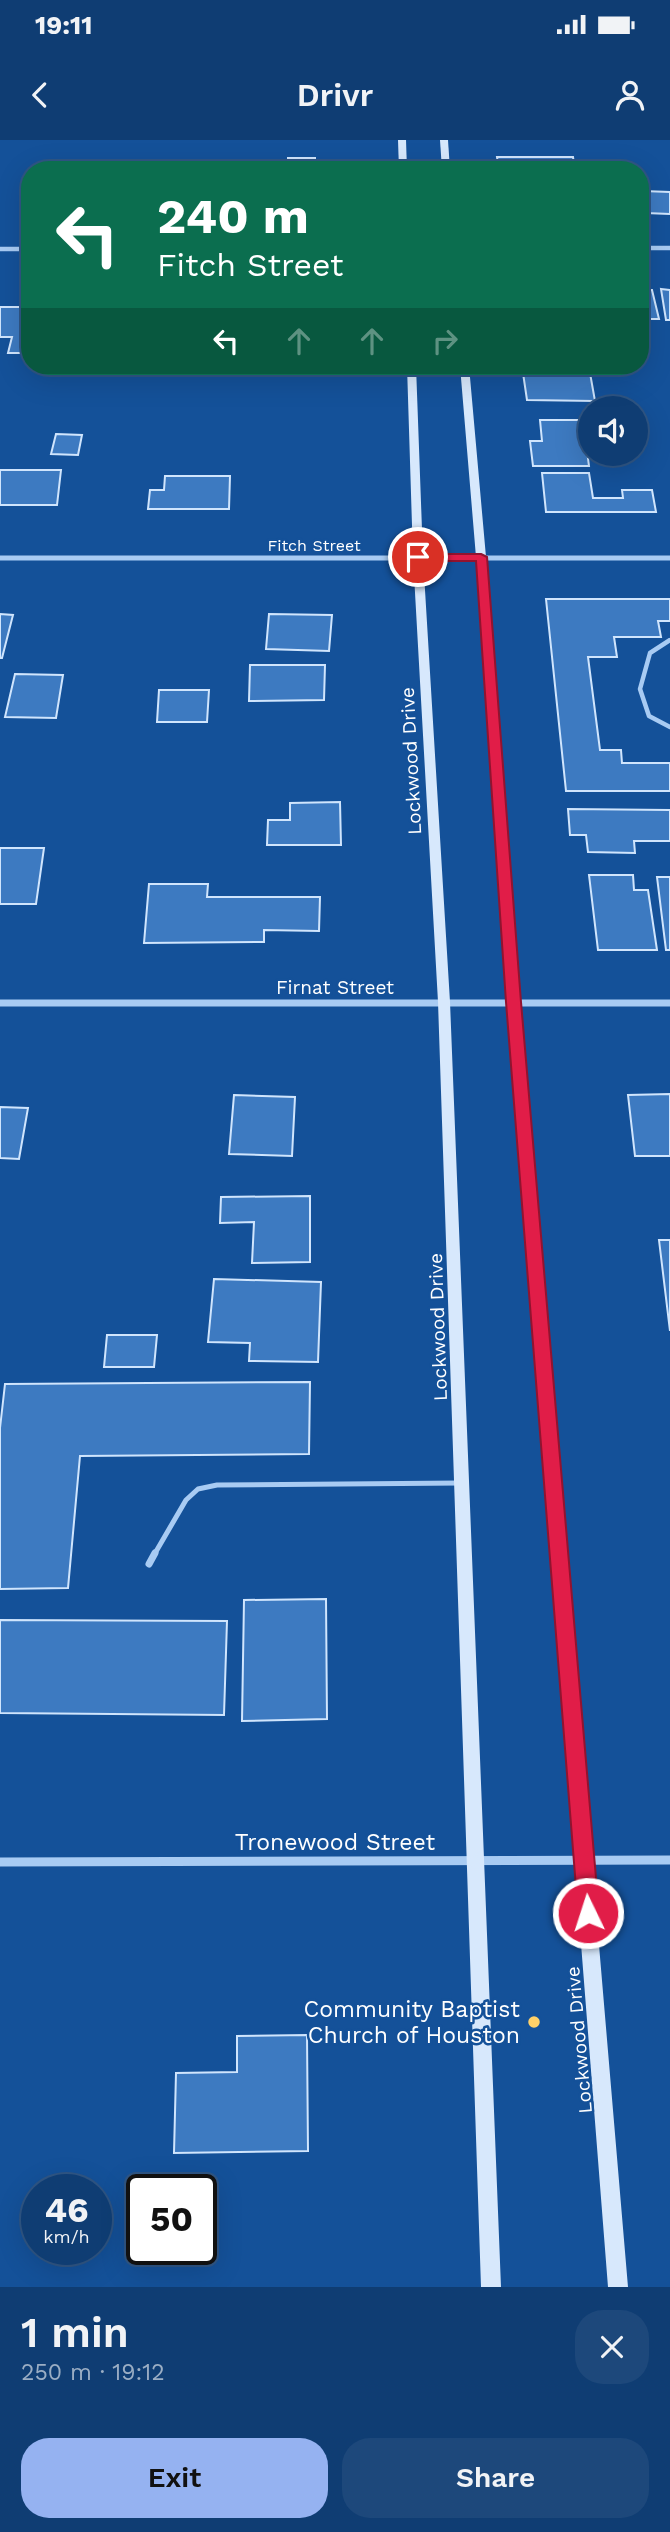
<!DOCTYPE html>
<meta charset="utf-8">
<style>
body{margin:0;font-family:"Work Sans",sans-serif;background:#1d487b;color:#f1f3f6;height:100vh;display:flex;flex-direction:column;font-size:26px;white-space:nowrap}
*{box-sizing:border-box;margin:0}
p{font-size:23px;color:#9baec4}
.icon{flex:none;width:38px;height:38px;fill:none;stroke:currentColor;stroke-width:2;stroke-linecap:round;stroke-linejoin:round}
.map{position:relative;height:2147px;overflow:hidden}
.side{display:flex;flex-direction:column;background:#0f3d73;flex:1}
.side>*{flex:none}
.hud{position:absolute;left:21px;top:21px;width:628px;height:214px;border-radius:28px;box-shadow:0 7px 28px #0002,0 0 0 2px #2f5685;background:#0b6e4f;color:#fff;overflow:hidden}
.tools{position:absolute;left:578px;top:256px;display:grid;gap:14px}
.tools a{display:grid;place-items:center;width:70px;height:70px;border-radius:50%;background:#0f3d73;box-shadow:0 7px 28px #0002,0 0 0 2px #2f5685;font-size:35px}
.speed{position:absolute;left:21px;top:2034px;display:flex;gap:14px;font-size:35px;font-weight:700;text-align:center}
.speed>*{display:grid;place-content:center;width:91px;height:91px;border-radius:50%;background:#0f3d73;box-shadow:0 7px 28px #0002,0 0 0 2px #2f5685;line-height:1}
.speed small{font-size:18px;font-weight:400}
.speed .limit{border:4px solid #111;border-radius:10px;background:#fff;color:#111}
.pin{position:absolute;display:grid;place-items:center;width:60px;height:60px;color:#fff;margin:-30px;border:4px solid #fff;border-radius:50%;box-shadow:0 2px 7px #0007}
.me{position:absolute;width:77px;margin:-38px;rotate:356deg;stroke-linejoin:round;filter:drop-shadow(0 0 5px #0008)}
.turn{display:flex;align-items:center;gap:24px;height:147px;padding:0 21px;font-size:32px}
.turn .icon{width:91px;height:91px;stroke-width:2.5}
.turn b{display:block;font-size:49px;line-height:60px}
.lanes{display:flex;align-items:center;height:66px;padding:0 21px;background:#0003;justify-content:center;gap:35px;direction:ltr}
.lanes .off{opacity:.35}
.round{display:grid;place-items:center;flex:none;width:74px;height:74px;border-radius:28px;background:#1d487b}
.headline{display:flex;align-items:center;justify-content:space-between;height:119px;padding:0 21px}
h1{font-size:42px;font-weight:600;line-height:52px}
.button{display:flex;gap:14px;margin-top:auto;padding:14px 21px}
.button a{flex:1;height:80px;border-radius:28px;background:#95b2f1;color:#111;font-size:28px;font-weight:600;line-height:80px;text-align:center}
.button a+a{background:#1d487b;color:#f1f3f6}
.status{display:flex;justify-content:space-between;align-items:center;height:49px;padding:0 35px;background:#0f3d73;direction:ltr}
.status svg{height:19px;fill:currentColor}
header{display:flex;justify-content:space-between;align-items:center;height:91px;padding:0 21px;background:#0f3d73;font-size:32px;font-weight:600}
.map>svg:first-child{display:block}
.building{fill:#3d7ac1;stroke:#d0e5fd;stroke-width:2}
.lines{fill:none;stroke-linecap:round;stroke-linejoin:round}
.service-far2{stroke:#a8cbf3;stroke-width:4.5}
.service-far1{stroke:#a8cbf3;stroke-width:5}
.service{stroke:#a8cbf3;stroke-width:7}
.minor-far3{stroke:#a8cbf3;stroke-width:4.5}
.minor-far2{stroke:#a8cbf3;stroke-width:5}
.minor-far1{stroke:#a8cbf3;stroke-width:7}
.minor{stroke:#a8cbf3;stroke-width:9}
.secondary{fill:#d7e8fc;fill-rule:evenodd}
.route{fill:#e11d48;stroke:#92132f;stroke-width:2}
.poi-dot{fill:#ffd169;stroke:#145199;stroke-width:2.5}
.labels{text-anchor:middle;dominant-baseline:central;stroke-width:5;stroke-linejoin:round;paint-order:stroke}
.far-street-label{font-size:16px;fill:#fff;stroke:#145199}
.street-label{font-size:19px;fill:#fff;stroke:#145199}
.near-street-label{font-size:23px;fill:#fff;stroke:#145199}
.near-poi-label{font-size:23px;fill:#fff;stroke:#145199;text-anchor:end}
</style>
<div class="status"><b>19:11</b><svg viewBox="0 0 49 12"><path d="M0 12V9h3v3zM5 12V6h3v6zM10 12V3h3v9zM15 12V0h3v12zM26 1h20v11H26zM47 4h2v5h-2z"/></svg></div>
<header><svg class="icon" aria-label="back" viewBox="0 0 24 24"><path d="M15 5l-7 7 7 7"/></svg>Drivr<svg class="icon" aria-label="person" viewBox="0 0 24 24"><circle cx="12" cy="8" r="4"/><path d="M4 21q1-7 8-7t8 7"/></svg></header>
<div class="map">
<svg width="670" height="2147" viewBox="0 0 670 2147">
<rect width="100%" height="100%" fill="#145199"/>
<g class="building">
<path d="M497,17H573L575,30H499Z"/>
<path d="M288,18H315V30H238V24L288,23Z"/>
<path d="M643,51L670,52V74L646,73Z"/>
<path d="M661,149L670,150V180H666Z"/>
<path d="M640,150H652L659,179H640Z"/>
<path d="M0,167H30V213H8L12,197H0Z"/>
<path d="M523,233H590L595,261L527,260Z"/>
<path d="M540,280H583L589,326H533L530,301H542Z"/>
<path d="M56,294L82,295L78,315L51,314Z"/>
<path d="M0,330H61L57,365H0Z"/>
<path d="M542,333H589L593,358H623L622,350H652L656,372H546Z"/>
<path d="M165,336H230L229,369H148L150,350H164Z"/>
<path d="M546,459H670V481H658L661,497H614L617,517H588L600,610H621L622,623H670V651H566Z"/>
<path d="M0,474L13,475L2,518H0Z"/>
<path d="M269,474L332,475L329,511L266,509Z"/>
<path d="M250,525H325L324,560L249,561Z"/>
<path d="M15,534L63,535L56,578L5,577Z"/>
<path d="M159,550H209L207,582H157Z"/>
<path d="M340,662L341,705H267L268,680H290V663Z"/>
<path d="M568,669L670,670V701H634L635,713L588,712L586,695H570Z"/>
<path d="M0,708H44L36,764H0Z"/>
<path d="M589,735H633L634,750H648L657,810H598Z"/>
<path d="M657,737H670V810H666Z"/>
<path d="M149,744H208L207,757H320L319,791L264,790V802L144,803Z"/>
<path d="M670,954V1016H635L628,955Z"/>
<path d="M234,955L295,957L292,1016L229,1014Z"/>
<path d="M0,967L28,968L19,1019L0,1018Z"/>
<path d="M310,1056V1122L252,1123L254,1082L220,1083L221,1057Z"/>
<path d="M659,1100H670V1191Z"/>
<path d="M214,1139L321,1142L318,1222L249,1221L250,1203L208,1202Z"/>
<path d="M107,1195H157L154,1227H104Z"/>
<path d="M310,1242L309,1314L80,1316L68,1448L0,1449V1288L5,1244Z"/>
<path d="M326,1459L327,1579L242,1581L244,1460Z"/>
<path d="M0,1480L227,1481L224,1575L0,1573Z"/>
<path d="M307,1895L308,2011L174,2013L176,1933L237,1932V1896Z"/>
</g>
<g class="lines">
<path class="service-far2" d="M670,500L650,513L640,549L649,576L670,587"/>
<path class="service-far1" d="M154,1415L186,1360L198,1349L217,1345L460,1343"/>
<path class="service" d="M149,1424L155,1413"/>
<g class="minor-far3">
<path d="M640,108H670"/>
<path d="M0,109H30"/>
</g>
<path class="minor-far2" d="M0,418H670"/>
<path class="minor-far1" d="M0,863H670"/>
<path class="minor" d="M0,1722L670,1720"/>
<g class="secondary">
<path d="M398,0H406L407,30H399Z"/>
<path d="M440,0H448L450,30H442Z"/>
<path d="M407,226H416L423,417L450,862L501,2147H481L438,862L413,417Z"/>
<path d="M460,226H469L486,417L519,862L628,2147H608L507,862L476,417Z"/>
</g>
</g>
<path class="route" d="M481,414L487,417L521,862L599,1773L596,1780L588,1783L581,1780L578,1773L506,862L476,421H418L412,417L418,414Z"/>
<circle class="poi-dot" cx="534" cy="1882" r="7"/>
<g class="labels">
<g class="far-street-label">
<text x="314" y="405">Fitch Street</text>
</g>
<g class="street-label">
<text transform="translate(411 621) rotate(-93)">Lockwood Drive</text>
<text x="335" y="847">Firnat Street</text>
<text transform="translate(438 1187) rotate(-92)">Lockwood Drive</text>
<text transform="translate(579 1900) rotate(-95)">Lockwood Drive</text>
</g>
<g class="near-street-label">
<text x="335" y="1702">Tronewood Street</text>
</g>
<g class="near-poi-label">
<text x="520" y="1869">Community Baptist<tspan x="520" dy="26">Church of Houston</tspan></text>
</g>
</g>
</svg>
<div class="tools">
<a><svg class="icon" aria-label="sound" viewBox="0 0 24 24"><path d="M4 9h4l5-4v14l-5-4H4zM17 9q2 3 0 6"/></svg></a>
</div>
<div class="speed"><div>46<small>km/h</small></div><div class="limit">50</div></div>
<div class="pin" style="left:418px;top:417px;background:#d93025"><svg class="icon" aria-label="arrive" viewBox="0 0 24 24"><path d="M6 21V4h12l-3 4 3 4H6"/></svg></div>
<svg class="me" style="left:588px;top:1773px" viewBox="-20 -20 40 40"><circle r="17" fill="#e11d48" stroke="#fff" stroke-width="3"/><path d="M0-11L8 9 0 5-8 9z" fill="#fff"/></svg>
<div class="hud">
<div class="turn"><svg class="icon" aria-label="left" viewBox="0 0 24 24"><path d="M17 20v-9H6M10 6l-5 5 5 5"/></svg><div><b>240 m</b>Fitch Street</div></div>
<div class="lanes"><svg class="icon" aria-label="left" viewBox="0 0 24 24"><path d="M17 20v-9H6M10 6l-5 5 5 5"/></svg><svg class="icon off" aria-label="ahead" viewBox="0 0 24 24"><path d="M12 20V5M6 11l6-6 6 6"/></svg><svg class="icon off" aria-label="ahead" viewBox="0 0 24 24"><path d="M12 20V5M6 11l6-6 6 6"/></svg><svg class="icon off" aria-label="right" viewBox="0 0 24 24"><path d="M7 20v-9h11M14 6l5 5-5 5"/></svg></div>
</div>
</div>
<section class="side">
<div class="headline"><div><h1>1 min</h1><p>250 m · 19:12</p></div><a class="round"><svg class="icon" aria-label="close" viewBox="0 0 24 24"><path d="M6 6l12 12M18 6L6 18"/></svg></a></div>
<div class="button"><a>Exit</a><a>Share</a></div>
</section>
